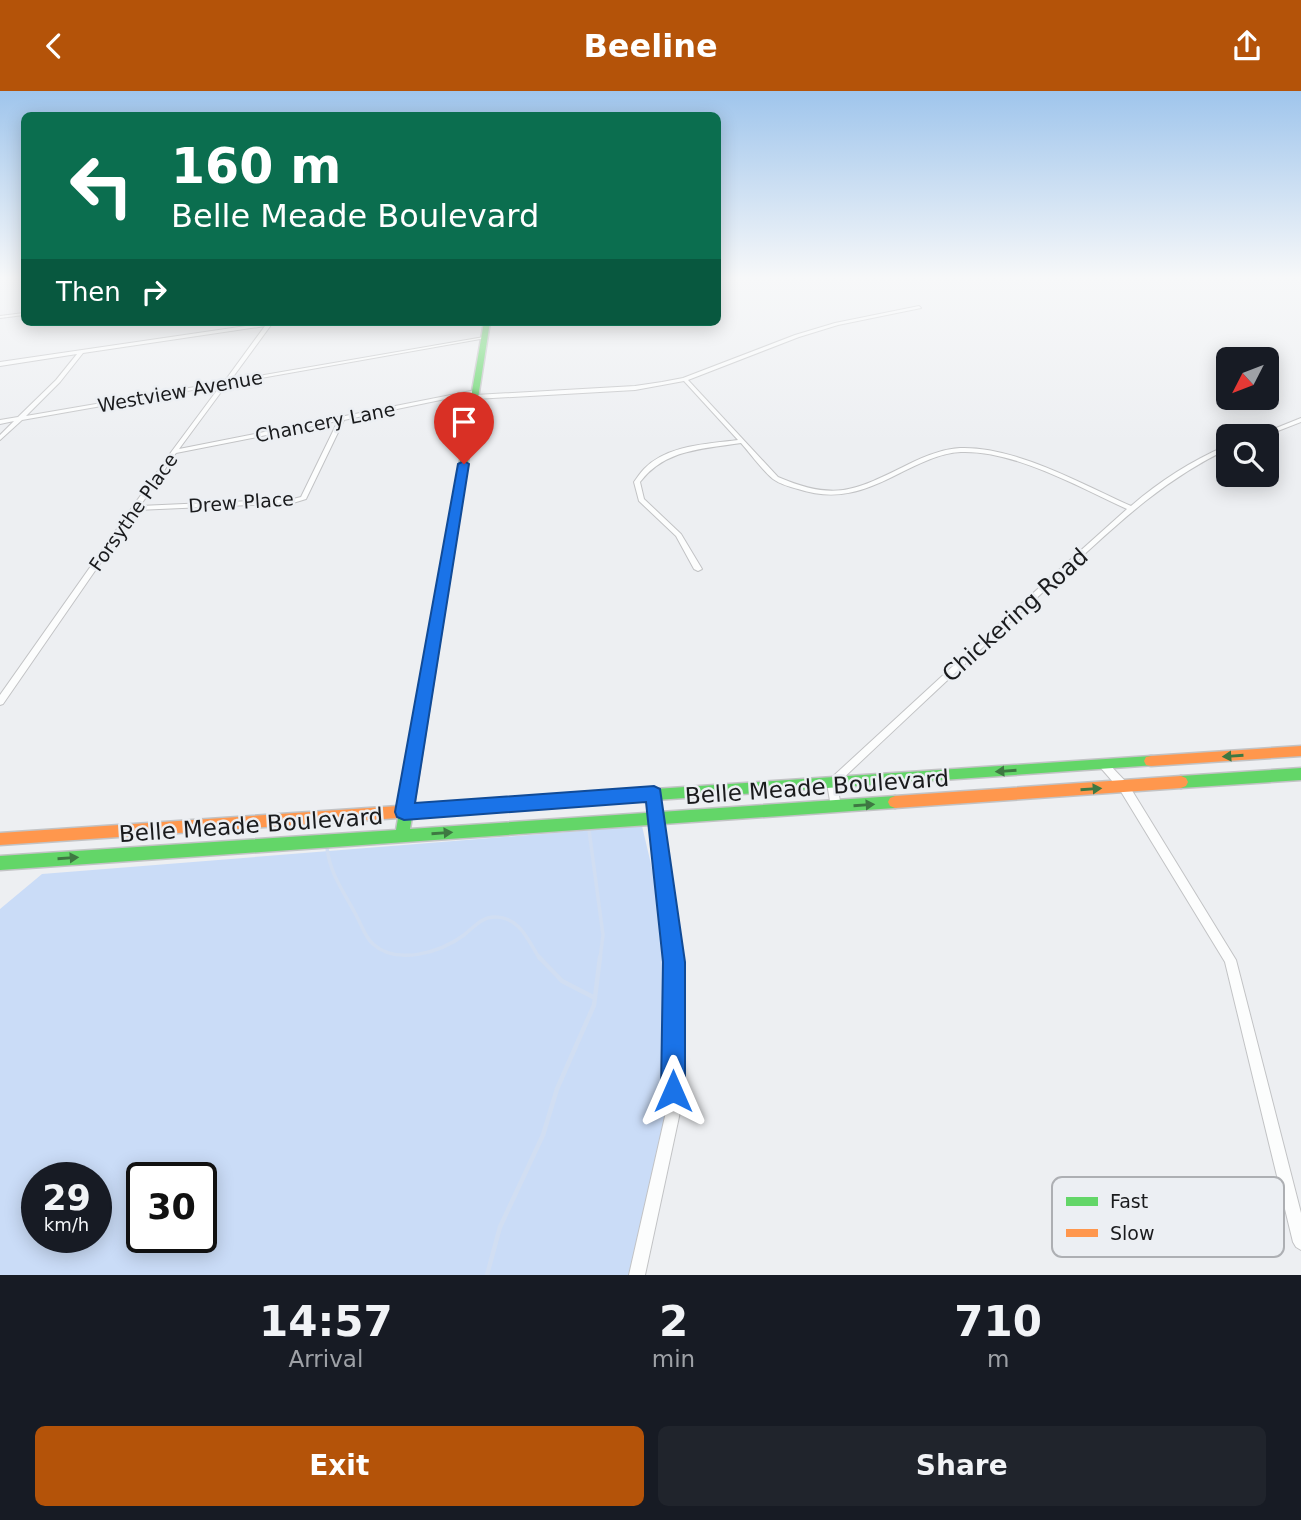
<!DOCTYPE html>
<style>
body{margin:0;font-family:"DejaVu Sans",sans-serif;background:#20242c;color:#f1f3f6;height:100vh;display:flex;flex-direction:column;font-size:26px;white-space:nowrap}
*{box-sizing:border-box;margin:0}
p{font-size:23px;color:#9ea1a6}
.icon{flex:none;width:38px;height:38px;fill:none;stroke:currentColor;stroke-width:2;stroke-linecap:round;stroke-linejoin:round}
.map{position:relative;height:1184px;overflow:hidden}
.sheet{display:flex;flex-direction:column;background:#171b24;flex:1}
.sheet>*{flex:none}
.hud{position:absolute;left:21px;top:21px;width:700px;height:214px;border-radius:10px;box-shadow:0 4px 18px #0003;background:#0b6e4f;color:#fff;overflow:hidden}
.needle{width:46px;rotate:228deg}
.controls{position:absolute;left:1216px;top:256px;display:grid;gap:14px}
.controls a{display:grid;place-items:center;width:63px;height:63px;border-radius:10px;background:#171b24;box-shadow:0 4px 18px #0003;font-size:35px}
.speed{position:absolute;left:21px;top:1071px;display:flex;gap:14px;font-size:35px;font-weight:700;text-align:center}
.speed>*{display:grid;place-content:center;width:91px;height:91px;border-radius:50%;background:#171b24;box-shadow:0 4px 18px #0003;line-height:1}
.speed small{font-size:18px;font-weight:400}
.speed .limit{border:4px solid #111;border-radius:10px;background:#fff;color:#111}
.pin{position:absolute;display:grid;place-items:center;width:60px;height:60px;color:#fff;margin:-72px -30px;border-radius:50% 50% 50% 0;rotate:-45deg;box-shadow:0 0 7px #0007}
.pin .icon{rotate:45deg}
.me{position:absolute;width:77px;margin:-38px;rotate:0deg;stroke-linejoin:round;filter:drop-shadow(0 0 5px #0008)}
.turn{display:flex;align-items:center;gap:24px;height:147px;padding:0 35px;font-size:32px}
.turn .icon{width:91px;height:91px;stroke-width:2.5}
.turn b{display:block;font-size:49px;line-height:60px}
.then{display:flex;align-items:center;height:66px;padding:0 35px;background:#0003;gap:14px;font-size:26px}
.eta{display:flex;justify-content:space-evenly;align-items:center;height:119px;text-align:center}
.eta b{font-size:42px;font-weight:600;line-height:49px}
.button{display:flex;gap:14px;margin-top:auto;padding:14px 35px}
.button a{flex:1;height:80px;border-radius:10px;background:#b45309;color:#fff;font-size:28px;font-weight:600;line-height:80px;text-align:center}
.button a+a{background:#20242c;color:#f1f3f6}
header{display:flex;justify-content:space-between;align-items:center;height:91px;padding:0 35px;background:#b45309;color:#fff;font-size:32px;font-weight:600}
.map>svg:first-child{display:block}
.green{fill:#cadcf7;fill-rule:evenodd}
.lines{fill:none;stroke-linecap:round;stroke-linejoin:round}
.stream-far1{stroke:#d1def2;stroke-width:3.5}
.stream{stroke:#d1def2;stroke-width:4.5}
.street-casing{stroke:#c2c3c5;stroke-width:2}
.fast-casing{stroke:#c2c3c5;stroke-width:3}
.slow-casing{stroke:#c2c3c5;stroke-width:3}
.street{fill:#fcfdfd;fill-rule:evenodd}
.fast{fill:#63d668;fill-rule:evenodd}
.slow{fill:#ff974d;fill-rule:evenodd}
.oneway{fill:#3e7842}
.route{fill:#1a73e8;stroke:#114b97;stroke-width:2}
.labels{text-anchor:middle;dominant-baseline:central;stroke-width:5;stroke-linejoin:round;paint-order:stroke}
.far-street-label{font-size:19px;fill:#1a1b1d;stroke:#eceff3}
.street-label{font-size:23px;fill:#1a1b1d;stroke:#eceff3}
.key{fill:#eceff3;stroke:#adafb3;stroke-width:2}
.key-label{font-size:19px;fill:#1a1b1d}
</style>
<header><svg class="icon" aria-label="back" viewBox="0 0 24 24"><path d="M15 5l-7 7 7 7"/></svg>Beeline<svg class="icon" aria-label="share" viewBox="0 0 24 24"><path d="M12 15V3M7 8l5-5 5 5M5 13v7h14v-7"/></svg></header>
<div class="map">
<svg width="1301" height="1184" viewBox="0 0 1301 1184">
<rect width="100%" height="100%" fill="#edeff2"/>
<path class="green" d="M642,735L674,871L673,1021L637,1184H0V818L42,783ZM37,1087H96V1146H37ZM142,1087H201V1146H142Z"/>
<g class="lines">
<g class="stream-far1">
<path d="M589,739L603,844L600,868"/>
<path d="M327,757C330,784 345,802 357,826C362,835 365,846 373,853C397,875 441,861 464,844C473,837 482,825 496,826C521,827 528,850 540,868"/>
</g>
<g class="stream">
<path d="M539,866L562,890L595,907"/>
<path d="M487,1184L500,1136L543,1044L557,998L594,914L600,866"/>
</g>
<defs>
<g id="street">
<path d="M919,215L921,217L838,234L799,246L688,289L778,386C836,411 856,399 909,373C925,365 942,358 960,357C1015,355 1082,393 1131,415C1160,390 1191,370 1226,355L1228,354V358C1159,390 1107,443 1052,493C979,559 908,626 837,693L841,716L840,719L836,720L832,719L831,716L827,692L829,689L1002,530L1127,418C1079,396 1014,359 961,361C939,362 919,373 900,382C865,400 837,411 798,398C790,396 780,393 773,388C762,379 750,362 741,352C703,358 665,358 640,391L644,408L681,443L702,478L698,480L694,478L676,445L639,410L634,391C637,387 640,382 644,378C667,354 707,353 738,349L684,290L635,299L475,308L472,306L475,304L635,295L662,291L683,287L795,244L835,232Z"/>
<path d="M24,222V224L0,227V225Z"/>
<path d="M273,231H284L271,234L230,290L484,246L486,247L227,293L179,358L476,299L479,301L344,329L306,408L293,412L137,419L3,613L0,614V604L172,360L221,294L22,329L0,349V344L14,330L0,333V329L18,326L56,289L77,263L0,275V271ZM265,235L224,291L26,325L60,291L83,262ZM338,330L301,406L293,408L140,415L176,362Z"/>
<path d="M1301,327V331L1265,345H1256Z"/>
<path d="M1103,669L1106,670L1128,693L1236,869L1301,1122V1159L1296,1156L1293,1151L1225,871L1120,699L1100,676L1098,673L1100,670Z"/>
<path d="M654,699L658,700L659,703L680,871V1021L645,1184H629L666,1021L668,871L649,703L650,700Z"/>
</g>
<g id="fast">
<path d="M484,231H490L414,714L1151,665L1156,666L1158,670L1156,674L412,726L410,738L895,705L900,707L902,711L900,715L895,717L0,779V765L396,739Z"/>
<path d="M1301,677V689L1181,697L1176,695L1174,691L1176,687L1181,685Z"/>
</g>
<g id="slow">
<path d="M1301,655V665L1151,675L1146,674L1144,670L1146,666L1151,665Z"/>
<path d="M1181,685L1186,687L1188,691L1186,695L1181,697L895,717L890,715L888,711L890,707L895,705Z"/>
<path d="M413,714L418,716L420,720L418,724L413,726L0,754V742Z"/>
</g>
</defs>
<use href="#street" class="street-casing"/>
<use href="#fast" class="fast-casing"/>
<use href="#slow" class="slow-casing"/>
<use href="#street" class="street"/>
<use href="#fast" class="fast"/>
<use href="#slow" class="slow"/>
</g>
<defs><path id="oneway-solid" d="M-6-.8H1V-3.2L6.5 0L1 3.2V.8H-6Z" transform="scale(1.75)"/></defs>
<g class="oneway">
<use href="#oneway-solid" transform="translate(1233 665) rotate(176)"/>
<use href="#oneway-solid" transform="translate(1006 680) rotate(176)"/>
<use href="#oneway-solid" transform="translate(1091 698) rotate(-4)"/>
<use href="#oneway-solid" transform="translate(864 714) rotate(-4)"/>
<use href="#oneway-solid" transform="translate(442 742) rotate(-4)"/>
<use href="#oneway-solid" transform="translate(68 767) rotate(-4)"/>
</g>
<linearGradient id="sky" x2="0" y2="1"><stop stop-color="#9fc5ec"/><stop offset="0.53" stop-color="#f7f8f9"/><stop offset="1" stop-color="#f7f8f9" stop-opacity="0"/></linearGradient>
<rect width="1301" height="352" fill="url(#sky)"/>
<path class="route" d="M464,370L469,373L415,712L654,695L660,698L685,871V1000L682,1009L673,1012L664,1009L661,1000L663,871L646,711L404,729L397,726L395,721L458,373Z"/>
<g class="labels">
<g class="far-street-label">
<text transform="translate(180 300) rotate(-10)">Westview Avenue</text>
<text transform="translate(325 331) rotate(-11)">Chancery Lane</text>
<text transform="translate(241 411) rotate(-4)">Drew Place</text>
<text transform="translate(133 421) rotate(-55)">Forsythe Place</text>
</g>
<g class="street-label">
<text transform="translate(1015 524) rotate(-42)">Chickering Road</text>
<text transform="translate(817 696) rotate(-4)">Belle Meade Boulevard</text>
<text transform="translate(251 734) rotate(-4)">Belle Meade Boulevard</text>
</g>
</g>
<rect x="1052" y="1086" width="232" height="80" rx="10" class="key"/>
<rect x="1066" y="1106" width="32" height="9" fill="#63d668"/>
<rect x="1066" y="1138" width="32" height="8" fill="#ff974d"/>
<g class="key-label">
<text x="1110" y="1117">Fast</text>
<text x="1110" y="1149">Slow</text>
</g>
</svg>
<div class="controls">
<a><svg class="needle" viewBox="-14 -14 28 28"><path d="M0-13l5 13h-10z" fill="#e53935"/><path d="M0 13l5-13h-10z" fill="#9ea1a6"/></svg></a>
<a><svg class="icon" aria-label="search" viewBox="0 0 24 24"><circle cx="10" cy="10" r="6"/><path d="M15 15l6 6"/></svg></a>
</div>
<div class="speed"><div>29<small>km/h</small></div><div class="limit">30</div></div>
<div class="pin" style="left:464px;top:373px;background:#d93025"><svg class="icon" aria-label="arrive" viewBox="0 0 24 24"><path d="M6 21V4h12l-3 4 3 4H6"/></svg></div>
<svg class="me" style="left:673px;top:1000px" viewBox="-20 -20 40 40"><path d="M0-17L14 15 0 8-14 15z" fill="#1a73e8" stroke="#fff" stroke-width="4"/></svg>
<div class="hud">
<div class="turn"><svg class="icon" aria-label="left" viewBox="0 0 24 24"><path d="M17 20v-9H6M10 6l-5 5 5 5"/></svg><div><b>160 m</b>Belle Meade Boulevard</div></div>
<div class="then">Then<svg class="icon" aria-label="right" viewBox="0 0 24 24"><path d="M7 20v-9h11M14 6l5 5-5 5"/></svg></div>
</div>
</div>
<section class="sheet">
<div class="eta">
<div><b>14:57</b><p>Arrival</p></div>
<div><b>2</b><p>min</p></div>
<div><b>710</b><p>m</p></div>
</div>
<div class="button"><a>Exit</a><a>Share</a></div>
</section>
